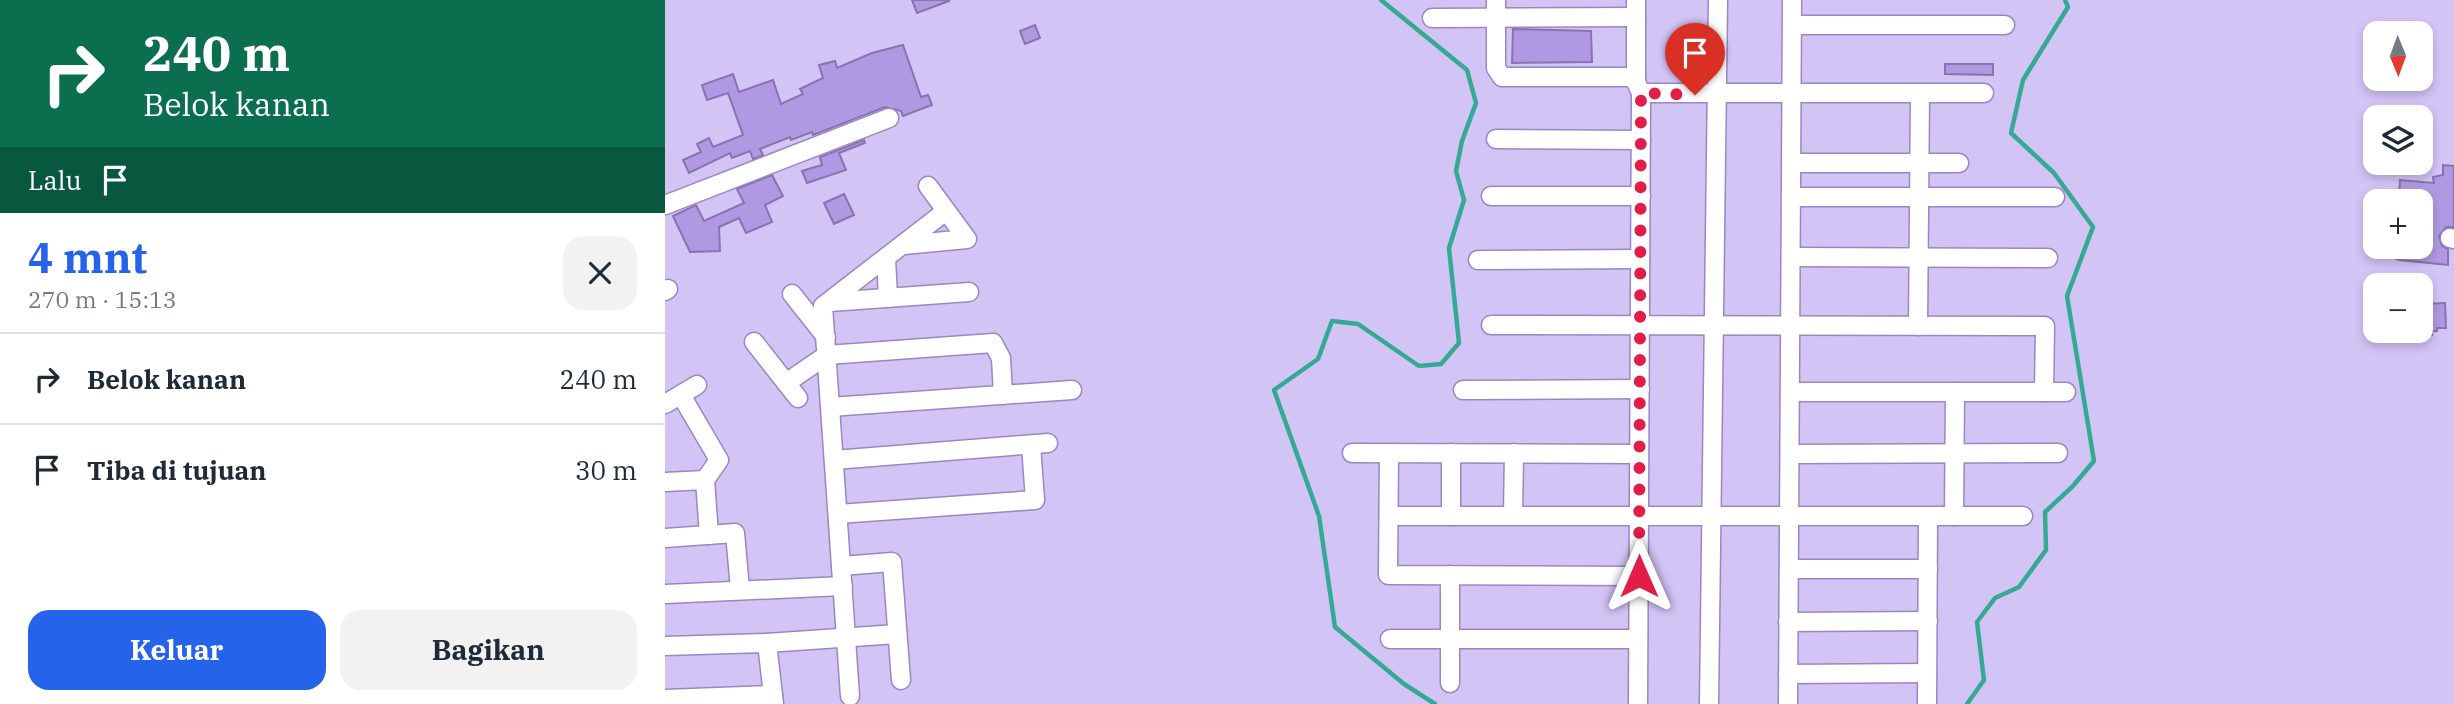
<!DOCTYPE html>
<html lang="id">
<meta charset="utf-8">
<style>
body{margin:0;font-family:"IBM Plex Serif",serif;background:#f2f2f3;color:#1f2937;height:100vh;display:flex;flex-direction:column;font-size:26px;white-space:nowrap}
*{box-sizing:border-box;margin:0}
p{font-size:23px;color:#747a83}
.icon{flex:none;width:38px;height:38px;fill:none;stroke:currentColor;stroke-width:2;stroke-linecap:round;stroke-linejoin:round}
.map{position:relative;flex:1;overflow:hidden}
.sheet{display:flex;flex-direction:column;background:#fff;width:665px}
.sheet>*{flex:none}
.hud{background:#0b6e4f;color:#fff;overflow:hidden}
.needle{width:46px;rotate:179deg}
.fabs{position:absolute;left:1698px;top:21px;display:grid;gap:14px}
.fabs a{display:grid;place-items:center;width:70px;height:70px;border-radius:14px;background:#fff;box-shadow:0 4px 10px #0003;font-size:35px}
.pin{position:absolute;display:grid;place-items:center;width:60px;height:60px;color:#fff;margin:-72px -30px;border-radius:50% 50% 50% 0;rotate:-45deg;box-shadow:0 0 7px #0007}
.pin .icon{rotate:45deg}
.me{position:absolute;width:77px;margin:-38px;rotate:0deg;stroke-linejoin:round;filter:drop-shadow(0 0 5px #0008)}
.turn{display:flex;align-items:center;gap:24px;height:147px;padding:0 28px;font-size:32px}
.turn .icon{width:91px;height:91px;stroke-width:2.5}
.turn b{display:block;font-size:49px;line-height:60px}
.then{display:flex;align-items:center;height:66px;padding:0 28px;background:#0003;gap:14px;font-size:26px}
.round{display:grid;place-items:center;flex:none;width:74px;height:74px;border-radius:21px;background:#f2f2f3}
.overview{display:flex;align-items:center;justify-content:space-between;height:119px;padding:0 28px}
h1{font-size:42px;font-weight:800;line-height:52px;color:#2563eb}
.primary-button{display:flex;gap:14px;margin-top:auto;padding:14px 28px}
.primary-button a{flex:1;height:80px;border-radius:21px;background:#2563eb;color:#fff;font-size:28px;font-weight:800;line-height:80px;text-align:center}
.primary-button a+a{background:#f2f2f3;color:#1f2937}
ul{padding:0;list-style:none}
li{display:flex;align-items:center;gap:21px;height:91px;padding:0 28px;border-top:2px solid #e0e1e3}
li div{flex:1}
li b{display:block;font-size:26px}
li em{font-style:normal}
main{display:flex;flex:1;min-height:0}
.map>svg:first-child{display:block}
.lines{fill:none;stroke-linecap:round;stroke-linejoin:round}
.stream{stroke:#34aa95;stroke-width:4.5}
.building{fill:#b099e2;stroke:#8774ae;stroke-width:2}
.minor-casing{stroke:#9a87c2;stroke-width:21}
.minor{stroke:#fff;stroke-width:18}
.route{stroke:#e11d48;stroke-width:12;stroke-dasharray:0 21.6}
</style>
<main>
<section class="sheet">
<div class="hud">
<div class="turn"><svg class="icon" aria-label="right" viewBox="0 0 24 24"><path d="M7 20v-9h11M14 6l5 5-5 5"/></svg><div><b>240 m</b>Belok kanan</div></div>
<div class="then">Lalu<svg class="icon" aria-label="arrive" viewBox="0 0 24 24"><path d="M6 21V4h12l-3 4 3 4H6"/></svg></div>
</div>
<div class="overview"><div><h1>4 mnt</h1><p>270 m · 15:13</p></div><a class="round"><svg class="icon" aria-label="close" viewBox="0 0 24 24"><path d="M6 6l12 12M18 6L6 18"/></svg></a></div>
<ul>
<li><svg class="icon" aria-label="right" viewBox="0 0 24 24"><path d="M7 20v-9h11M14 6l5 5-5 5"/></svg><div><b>Belok kanan</b></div><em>240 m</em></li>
<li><svg class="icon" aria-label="arrive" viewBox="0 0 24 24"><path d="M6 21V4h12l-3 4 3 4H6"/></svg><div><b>Tiba di tujuan</b></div><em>30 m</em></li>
</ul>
<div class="primary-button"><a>Keluar</a><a>Bagikan</a></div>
</section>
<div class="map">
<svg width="1789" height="704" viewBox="0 0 1789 704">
<rect width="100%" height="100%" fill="#d3c4f6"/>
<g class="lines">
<g class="stream">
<path d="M716,0L802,70L811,103L797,141L791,171L799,200L784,248L794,343L776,364L754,366L693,324L667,321L653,359L609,390L654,516L670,627L739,684L770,704"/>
<path d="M1302,704L1319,680L1312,622L1330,598L1354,587L1381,550L1380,512L1407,487L1429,461L1402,296L1428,227L1389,173L1346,133L1358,80L1403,7L1400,0"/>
</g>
</g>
<g class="building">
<path d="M247,0H284V1L252,13Z"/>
<path d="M370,25L375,38L360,44L355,31Z"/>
<path d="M848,29L926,31L927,62L847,63Z"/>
<path d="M238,45L256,97L263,95L267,105L238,116L236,111L220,107L148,135L147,132L126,140L125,137L95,149L98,155L88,159L85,151L67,158L65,153L24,173L18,160L36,152L32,144L44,138L48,147L78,135L63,93L42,100L37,85L68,74L74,92L108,80L116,104L138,94L135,89L158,78L154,65L170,61L172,68L207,53Z"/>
<path d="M1280,64H1328V75L1280,74Z"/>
<path d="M199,140L200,143L174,153L181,170L142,183L137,171L157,165L155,157Z"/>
<path d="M1778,165L1789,166V227H1781L1774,236L1777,246L1783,249V265L1734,260L1704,247H1755L1760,199L1734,197L1735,180L1769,183L1768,177L1778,175Z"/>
<path d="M107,175L118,196L100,205L107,222L81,233L74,218L54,227L55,251L25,252L8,216L31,205L39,221L79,203L72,189Z"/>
<path d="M179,194L189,215L169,224L159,203Z"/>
<path d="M1780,303L1781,328H1772V331H1767V335L1755,336L1758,304Z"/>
</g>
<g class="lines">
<defs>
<g id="minor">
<path d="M831,0V68L837,77H971"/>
<path d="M971,0V82L976,93H1319"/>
<path d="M767,18L971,17"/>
<path d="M1127,25H1340"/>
<path d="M831,139L976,140"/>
<path d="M1127,163H1294"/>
<path d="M826,196H976"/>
<path d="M1127,197H1390"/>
<path d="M0,205L224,118"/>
<path d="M1785,238L1789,239"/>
<path d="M239,245L302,239L263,186"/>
<path d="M1126,257L1383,258"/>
<path d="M221,258L223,298"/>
<path d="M813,260L975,259"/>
<path d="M0,291L3,289"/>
<path d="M127,294L161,337"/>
<path d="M165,302L304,292"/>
<path d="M826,325L1380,326L1379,392"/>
<path d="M1253,326L1255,93"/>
<path d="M89,342L133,398"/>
<path d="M121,383L162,355L328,343L336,358L338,395"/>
<path d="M798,390L975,389"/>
<path d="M1125,392H1401"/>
<path d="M16,395L54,460L40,480"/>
<path d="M0,404L32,385"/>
<path d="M165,407L407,390"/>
<path d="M687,453L974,454"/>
<path d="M724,453L723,575L974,576"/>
<path d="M786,453V516"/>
<path d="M1125,454L1393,453"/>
<path d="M169,460L383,443"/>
<path d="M0,482L40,480L44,535"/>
<path d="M173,514L370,500L366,445"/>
<path d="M848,515L849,453"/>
<path d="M724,516H1358"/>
<path d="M1289,516L1290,392"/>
<path d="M0,538L70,533L75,589"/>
<path d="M176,566L227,562L236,680"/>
<path d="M1124,569H1263"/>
<path d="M785,575V683"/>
<path d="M0,594L178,586"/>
<path d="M1123,622L1263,621"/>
<path d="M725,639H973"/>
<path d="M102,643L109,704"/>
<path d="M0,646L102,643L232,634"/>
<path d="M1123,674L1262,673"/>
<path d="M185,696L158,306L281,211"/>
<path d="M0,699L108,695"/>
<path d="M973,704L976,93"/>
<path d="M1044,704L1053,0"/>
<path d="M1123,704L1127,0"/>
<path d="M1262,704L1263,516"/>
</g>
</defs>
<use href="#minor" class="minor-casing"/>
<use href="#minor" class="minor"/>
</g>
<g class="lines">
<path class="route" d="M974,576L976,93L1030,95"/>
</g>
</svg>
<div class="fabs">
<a><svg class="needle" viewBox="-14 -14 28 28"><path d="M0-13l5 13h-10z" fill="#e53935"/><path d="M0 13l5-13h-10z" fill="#747a83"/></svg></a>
<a><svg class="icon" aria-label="layers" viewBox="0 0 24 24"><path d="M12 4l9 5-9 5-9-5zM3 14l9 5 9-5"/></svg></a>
<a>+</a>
<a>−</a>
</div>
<div class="pin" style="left:1030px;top:95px;background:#d93025"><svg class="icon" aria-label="arrive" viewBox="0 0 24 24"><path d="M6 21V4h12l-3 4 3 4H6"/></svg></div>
<svg class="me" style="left:974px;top:576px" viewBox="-20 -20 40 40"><path d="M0-17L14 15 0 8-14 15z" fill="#e11d48" stroke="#fff" stroke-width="4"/></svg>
</div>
</main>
